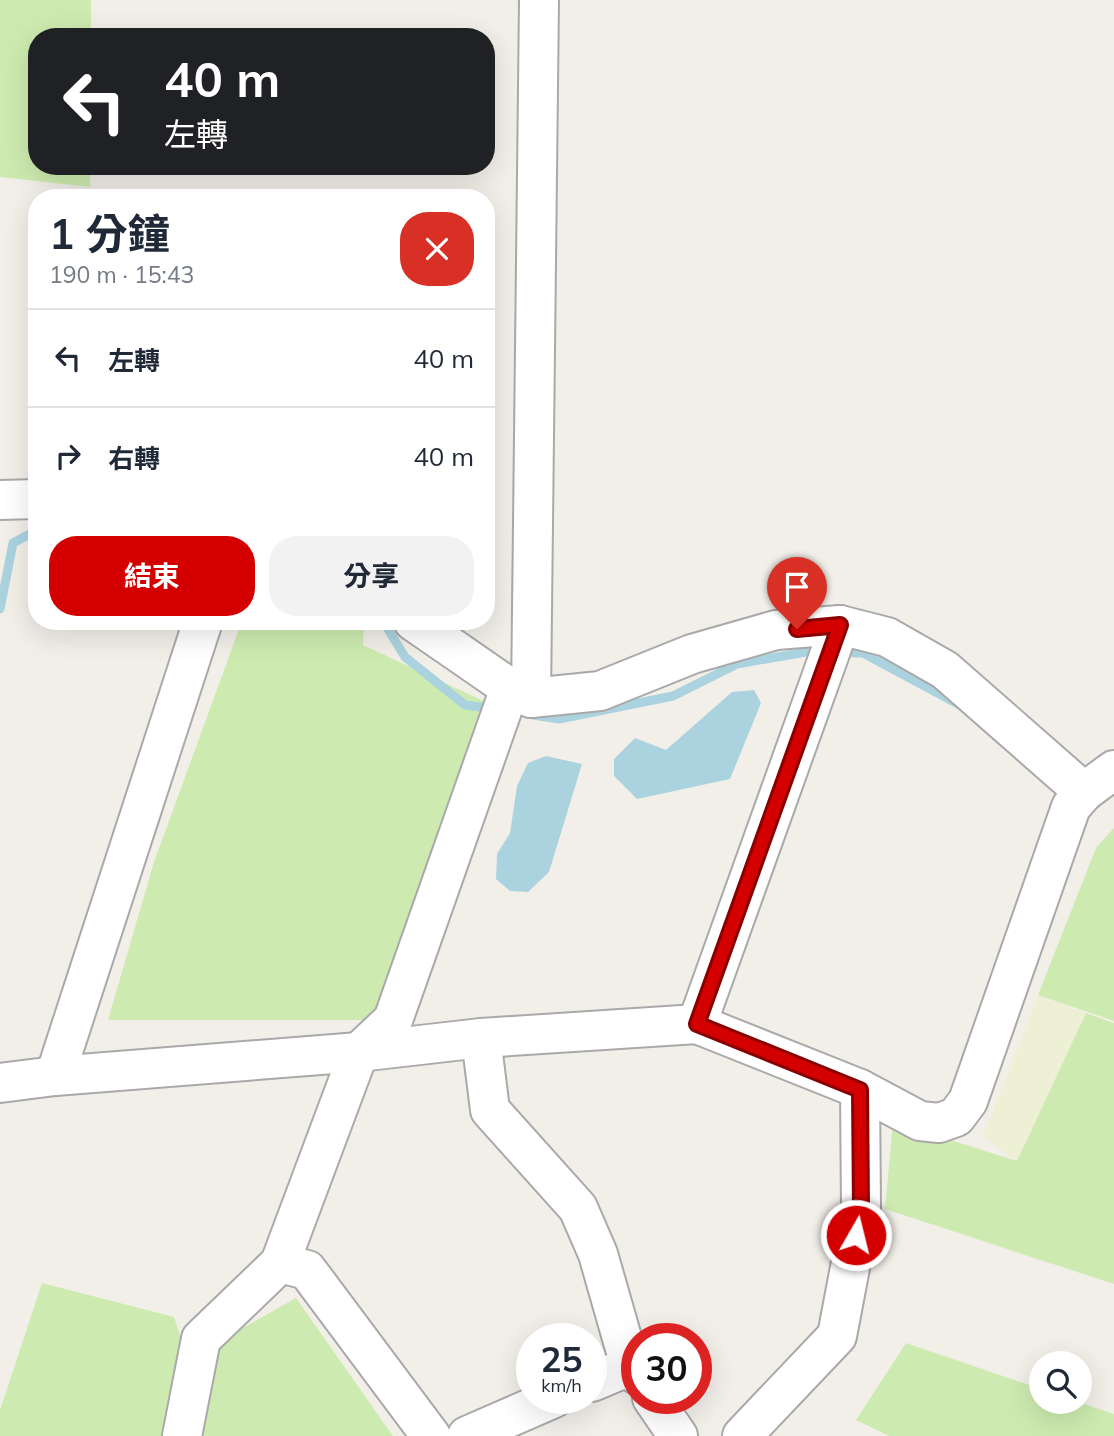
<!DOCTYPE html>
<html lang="zh-TW">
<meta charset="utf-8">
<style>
body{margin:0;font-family:Mulish,"Noto Sans TC",sans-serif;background:#f2f2f3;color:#1f2937;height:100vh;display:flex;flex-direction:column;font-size:26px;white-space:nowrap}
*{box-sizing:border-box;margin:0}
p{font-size:23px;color:#747a83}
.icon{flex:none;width:38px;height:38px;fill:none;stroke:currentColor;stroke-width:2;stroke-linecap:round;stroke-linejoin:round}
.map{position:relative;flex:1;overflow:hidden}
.panel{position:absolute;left:28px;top:189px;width:467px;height:441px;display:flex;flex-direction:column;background:#fff;border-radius:28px;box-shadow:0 7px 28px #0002}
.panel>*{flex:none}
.guide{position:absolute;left:28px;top:28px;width:467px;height:147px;border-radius:28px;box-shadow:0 7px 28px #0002;background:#202124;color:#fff;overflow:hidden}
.tools{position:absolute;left:1029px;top:1351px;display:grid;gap:14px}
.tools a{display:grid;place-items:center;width:63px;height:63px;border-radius:50%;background:#fff;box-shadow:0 7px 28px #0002;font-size:35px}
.speed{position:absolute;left:516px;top:1323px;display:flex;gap:14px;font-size:35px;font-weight:700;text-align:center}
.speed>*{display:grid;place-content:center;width:91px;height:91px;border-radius:50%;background:#fff;box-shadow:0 7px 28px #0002;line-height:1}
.speed small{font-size:18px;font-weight:400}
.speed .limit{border:10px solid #d22;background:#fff;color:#111}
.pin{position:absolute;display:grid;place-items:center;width:60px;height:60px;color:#fff;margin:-72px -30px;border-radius:50% 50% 50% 0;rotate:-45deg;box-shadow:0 0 7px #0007}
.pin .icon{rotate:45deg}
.me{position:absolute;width:77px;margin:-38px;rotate:8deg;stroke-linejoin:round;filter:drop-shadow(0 0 5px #0008)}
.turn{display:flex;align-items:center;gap:24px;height:147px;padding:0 21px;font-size:32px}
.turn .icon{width:91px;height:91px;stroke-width:2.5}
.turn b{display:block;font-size:49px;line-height:60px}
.round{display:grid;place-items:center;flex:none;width:74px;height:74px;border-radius:28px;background:#f2f2f3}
.head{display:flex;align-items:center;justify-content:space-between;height:119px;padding:0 21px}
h1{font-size:42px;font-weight:700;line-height:52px}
.cta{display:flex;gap:14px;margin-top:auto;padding:14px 21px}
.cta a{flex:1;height:80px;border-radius:28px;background:#d40000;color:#fff;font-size:28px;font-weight:700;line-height:80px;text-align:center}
.cta a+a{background:#f2f2f3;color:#1f2937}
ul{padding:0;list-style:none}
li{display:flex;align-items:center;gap:21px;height:98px;padding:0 21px;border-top:2px solid #e0e1e3}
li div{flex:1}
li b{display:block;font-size:26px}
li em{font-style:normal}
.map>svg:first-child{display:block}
.farmland{fill:#eef0d5}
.grass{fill:#cdebb0}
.water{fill:#aad3df}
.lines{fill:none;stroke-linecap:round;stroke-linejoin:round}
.stream{stroke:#aad3df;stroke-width:9}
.minor-casing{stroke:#a9a9a9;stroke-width:42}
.minor{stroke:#fff;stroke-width:38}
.route-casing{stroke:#8a0000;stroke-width:18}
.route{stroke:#d40000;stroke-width:12}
</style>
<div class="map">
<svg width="1114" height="1436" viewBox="0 0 1114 1436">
<rect width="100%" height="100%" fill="#f2efe9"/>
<path class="farmland" d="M1038,995L1086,1013L1017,1162L983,1136Z"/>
<g class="grass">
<path d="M0,0H91V37H37V166H90V187L0,177Z"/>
<path d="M242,621H364L363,645L503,710L393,1020H108L154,862Z"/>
<path d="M1114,828V1021L1038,995L1096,848Z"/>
<path d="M1086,1013L1114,1023V1284L885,1209L893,1122L1017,1161Z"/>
<path d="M42,1283L174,1317L181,1338L162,1436H0V1410Z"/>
<path d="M296,1298L393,1436H189L198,1353Z"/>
<path d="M906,1343L1041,1389V1402H1078L1114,1414V1436H889L856,1420Z"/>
</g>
<g class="water">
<path d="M754,690L761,703L730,779L637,799L614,776V759L635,738L666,750L732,692Z"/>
<path d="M546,756L582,764L549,872L528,892L510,891L496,879L497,854L510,833L517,786L528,763Z"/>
</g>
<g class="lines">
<g class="stream">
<path d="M0,609L13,543L37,530"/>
<path d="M383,621L405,657L465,705L494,709"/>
<path d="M854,653H863L958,704"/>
<path d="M533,715L559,719L673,696L737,664L806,652"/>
</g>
<defs>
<g id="minor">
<path d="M0,500L37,499"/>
<path d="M413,621L510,688L531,698L600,691L692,654L776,630L840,625L887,637L945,670L1084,792L1114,770"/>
<path d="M531,698L539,0"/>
<path d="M697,1024L840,625"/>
<path d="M481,1038L490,1110L578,1208L598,1254L630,1366L637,1375"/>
<path d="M55,1076L203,621"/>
<path d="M0,1083L55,1076L359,1052L481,1038L697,1024L860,1089L920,1121L939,1123L956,1117L968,1101L1071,807L1084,792"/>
<path d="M280,1263L307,1270L431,1436"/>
<path d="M592,1382L630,1366"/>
<path d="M652,1398L678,1436"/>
<path d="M182,1436L201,1339L280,1263L359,1052L393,1020L510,688"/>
<path d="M467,1436L554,1398"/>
<path d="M742,1436L837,1336L861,1210L860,1089"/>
</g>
</defs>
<use href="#minor" class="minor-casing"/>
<use href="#minor" class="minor"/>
</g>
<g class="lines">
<defs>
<path id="route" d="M797,629L840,625L697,1024L860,1090L861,1210L856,1235"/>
</defs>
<use href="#route" class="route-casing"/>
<use href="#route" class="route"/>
</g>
</svg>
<div class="tools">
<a><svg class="icon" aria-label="search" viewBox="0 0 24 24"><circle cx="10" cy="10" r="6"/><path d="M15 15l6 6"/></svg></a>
</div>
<div class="speed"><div>25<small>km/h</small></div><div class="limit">30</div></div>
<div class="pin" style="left:797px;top:629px;background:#d93025"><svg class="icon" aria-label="arrive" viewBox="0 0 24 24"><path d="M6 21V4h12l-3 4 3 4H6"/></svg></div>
<svg class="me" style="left:856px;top:1235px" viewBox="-20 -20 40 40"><circle r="17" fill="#d40000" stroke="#fff" stroke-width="3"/><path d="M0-11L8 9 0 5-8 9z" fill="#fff"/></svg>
<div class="guide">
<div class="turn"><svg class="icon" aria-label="left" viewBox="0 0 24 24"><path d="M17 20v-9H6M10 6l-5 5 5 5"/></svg><div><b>40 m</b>左轉</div></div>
</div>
<section class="panel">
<div class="head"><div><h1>1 分鐘</h1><p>190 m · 15:43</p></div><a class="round" style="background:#d93025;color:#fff"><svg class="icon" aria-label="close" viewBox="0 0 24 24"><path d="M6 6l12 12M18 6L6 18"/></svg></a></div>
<ul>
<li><svg class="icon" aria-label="left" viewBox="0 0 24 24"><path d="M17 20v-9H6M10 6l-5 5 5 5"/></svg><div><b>左轉</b></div><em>40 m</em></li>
<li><svg class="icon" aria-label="right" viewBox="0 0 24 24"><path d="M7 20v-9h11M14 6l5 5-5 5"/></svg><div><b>右轉</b></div><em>40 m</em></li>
</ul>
<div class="cta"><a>結束</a><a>分享</a></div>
</section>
</div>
